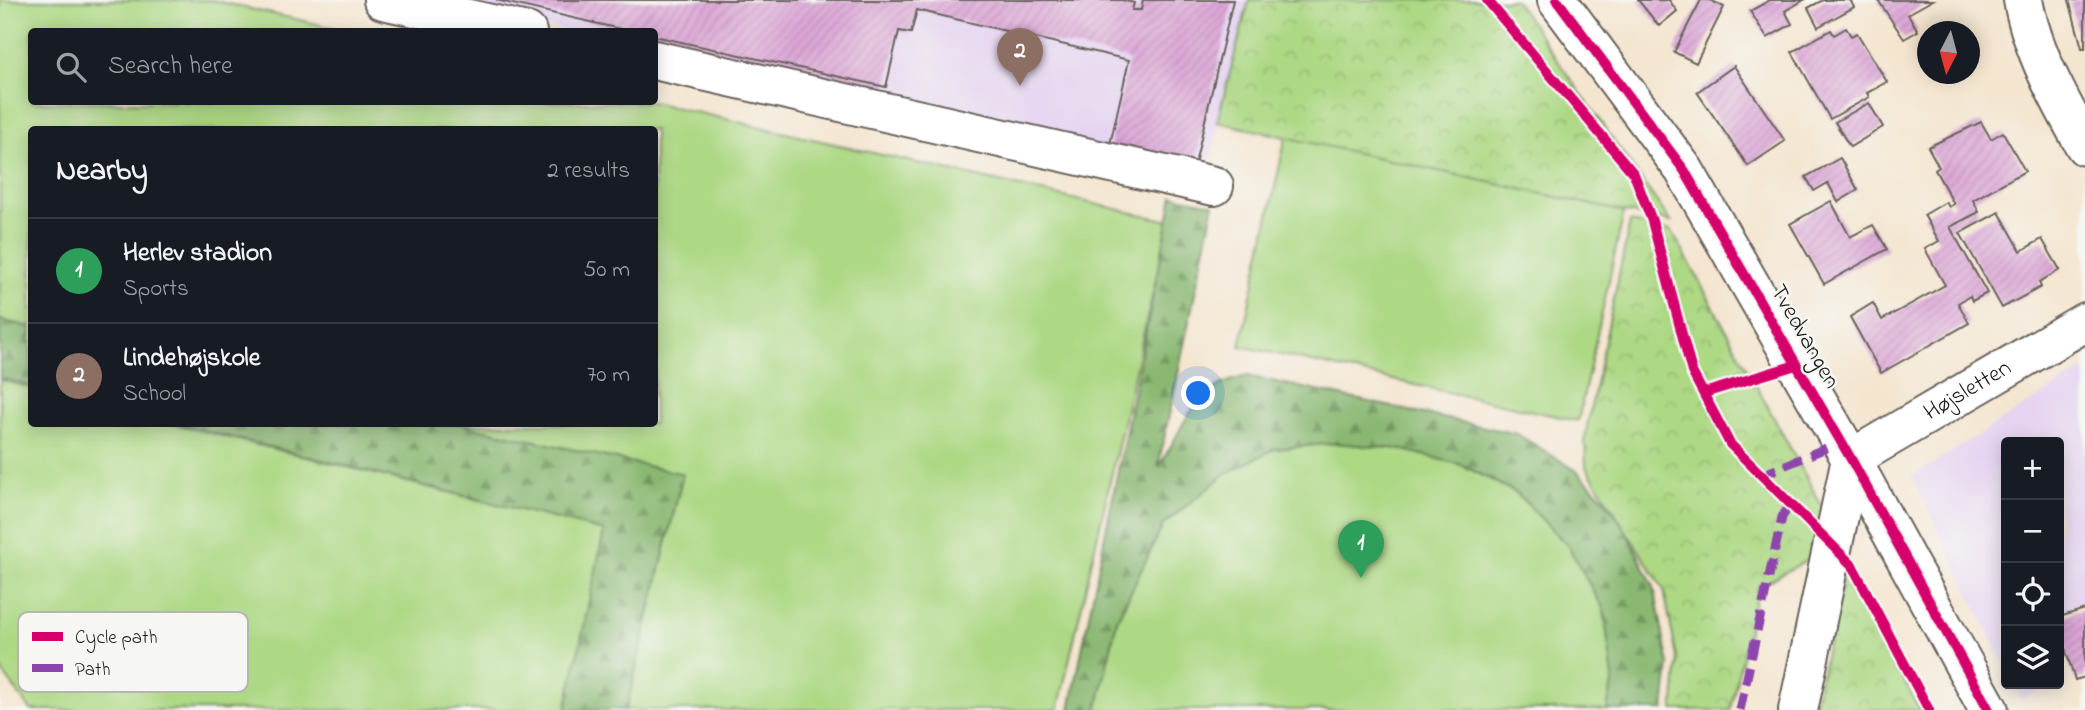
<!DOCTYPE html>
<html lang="en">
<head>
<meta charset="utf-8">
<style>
  body { margin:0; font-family:"Indie Flower",sans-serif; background:#20242c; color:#f1f3f6 }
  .controls { position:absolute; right:21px; bottom:21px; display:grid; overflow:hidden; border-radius:7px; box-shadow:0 4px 18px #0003 }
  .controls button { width:63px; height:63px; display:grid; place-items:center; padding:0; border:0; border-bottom:2px solid #363941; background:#171b24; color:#f1f3f6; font:35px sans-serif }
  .compass { position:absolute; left:1917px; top:21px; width:63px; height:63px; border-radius:50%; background:#171b24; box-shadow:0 4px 18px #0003; rotate:186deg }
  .you { position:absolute; left:1199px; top:394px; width:24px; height:24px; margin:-18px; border:5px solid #fff; border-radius:50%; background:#1a73e8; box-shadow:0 0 0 10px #1a73e833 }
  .badge { display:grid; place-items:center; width:46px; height:46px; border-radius:50%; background:#b45309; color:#fff; font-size:23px; font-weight:700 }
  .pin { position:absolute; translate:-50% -58px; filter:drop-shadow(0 2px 4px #0008) }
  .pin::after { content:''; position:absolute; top:37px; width:24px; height:21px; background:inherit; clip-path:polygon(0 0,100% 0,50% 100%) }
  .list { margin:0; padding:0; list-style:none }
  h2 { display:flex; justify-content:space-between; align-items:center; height:91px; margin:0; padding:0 28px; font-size:30px }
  h2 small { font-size:23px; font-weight:400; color:#9ea1a6 }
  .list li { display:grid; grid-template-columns:46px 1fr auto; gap:21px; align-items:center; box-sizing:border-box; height:105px; padding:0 28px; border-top:2px solid #363941 }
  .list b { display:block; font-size:26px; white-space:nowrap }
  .list p { margin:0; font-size:23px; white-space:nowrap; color:#9ea1a6 }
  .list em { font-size:23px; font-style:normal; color:#9ea1a6 }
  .icon { flex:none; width:38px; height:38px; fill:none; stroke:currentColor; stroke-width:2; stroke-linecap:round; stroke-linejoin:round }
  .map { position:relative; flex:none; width:2085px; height:710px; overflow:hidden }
  .search { position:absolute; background:#171b24; box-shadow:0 4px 18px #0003; left:28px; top:28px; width:630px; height:77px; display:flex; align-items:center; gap:18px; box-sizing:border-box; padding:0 24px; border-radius:7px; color:#9ea1a6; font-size:26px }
  .panel { position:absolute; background:#171b24; box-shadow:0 4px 18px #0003; left:28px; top:126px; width:630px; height:301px; border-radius:7px }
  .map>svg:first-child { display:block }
  .built { fill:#e5d3f1 }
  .grass { fill:#add884; stroke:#647a50; stroke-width:2 }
  .forest { fill:url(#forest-firs); stroke:#536a47; stroke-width:2 }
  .park { fill:url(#park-crowns); stroke:#647a50; stroke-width:2 }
  .building { fill:url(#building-hatch) }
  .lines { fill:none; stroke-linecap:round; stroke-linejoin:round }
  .minor-casing { stroke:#68625b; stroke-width:42 }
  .minor { stroke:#fff; stroke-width:38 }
  .quiet { stroke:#8e44ad; stroke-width:9; stroke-dasharray:18 9; stroke-linecap:butt }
  .cycleway-casing { stroke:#f6f6f2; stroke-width:15 }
  .cycleway { stroke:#d6006c; stroke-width:10 }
  .labels { text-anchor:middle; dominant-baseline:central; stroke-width:5; stroke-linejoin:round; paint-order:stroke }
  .street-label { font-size:24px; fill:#1c1c1c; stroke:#f6f6f2 }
  .key { fill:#f6f6f2; stroke:#b5b5b2; stroke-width:2 }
  .key-label { font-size:19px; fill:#1c1c1c }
</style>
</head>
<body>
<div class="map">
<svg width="2085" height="710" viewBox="0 0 2085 710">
  <defs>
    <pattern id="forest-firs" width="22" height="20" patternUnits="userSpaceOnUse" patternTransform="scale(1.75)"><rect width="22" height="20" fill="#8ab872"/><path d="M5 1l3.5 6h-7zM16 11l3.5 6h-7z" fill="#70955d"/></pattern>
    <pattern id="park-crowns" width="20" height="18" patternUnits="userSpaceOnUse" patternTransform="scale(1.75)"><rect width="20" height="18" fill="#add884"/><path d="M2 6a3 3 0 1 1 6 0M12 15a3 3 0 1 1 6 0" fill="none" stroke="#94b971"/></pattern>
    <pattern id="building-hatch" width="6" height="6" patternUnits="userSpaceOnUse" patternTransform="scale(1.75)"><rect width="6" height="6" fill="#dba4d5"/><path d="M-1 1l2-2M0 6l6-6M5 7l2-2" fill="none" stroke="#bb8db6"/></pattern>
  </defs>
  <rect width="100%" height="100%" fill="#f6f6f2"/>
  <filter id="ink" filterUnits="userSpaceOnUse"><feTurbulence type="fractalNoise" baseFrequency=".0143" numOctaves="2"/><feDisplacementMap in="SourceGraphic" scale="14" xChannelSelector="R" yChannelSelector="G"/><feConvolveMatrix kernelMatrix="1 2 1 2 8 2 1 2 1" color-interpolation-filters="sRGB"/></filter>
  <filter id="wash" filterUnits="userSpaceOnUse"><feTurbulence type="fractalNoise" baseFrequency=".00686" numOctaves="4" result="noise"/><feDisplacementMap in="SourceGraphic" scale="28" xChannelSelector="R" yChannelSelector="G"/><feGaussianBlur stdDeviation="1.57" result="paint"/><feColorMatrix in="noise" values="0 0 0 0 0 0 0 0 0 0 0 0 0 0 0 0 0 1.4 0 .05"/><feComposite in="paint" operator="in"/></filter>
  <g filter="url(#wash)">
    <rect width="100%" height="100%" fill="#f4e5cf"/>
    <path class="built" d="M427 0H1249L1207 175 655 51 654 32 568 31Z
      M2085 369V603L2059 612V442H2006V668L1912 476Z
      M2014 684H2054L2021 699Z"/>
    <path class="grass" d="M0 0H211L348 31 32 32V102H652L1169 221 1058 710H626L683 474 459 424H654V130H32L31 327 0 320Z
      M1286 137 1624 212 1578 421 1240 346Z
      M0 380 31 388 32 424H173L605 531 566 710H31L0 669Z
      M1336 443 1400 449 1462 465 1516 493 1568 546 1604 610 1613 678 1607 710H1097L1117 620 1163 525 1225 474 1274 449Z"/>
    <path class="forest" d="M1173 196 1214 204 1158 467C1187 426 1188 388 1248 376L1517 434 1577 471 1604 499 1624 527 1654 587 1669 665 1664 710H1607L1613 678 1604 610 1568 546 1517 493 1462 465 1400 449 1336 443 1274 449 1225 474 1163 525 1117 620 1097 710H1070Z
      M0 320 31 327V386L0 378Z
      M179 424H459L683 474 626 710H566L604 531Z"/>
    <path class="park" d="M1249 0H1515L1671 222 1217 122Z
      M1630 222 1672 231 1824 510 1813 557 1758 587 1730 710H1673L1678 663 1664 590 1586 467 1585 436Z
      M1844 572 1920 710H1813Z"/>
    <g id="blocks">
      <path class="building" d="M496 0H1122L1134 3 1132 10H1141L1143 0H1233L1194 168 1109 149 1129 60 917 10 911 33 899 31 886 87 654 36V32H633Z
        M1638 0H1669L1677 11 1659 26Z
        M1701 0H1710L1724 7 1696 63 1674 52Z
        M1770 0H1804L1785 11 1792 24 1767 38 1750 11Z
        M1823 0H1850L1854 7 1818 27 1808 8Z
        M1878 0H1933L1908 14 1918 31 1904 39Z
        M2069 0H2085V48H2082Z
        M1846 28 1851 36 1857 33 1887 82 1867 93 1869 97 1830 119 1792 52 1831 30 1834 35Z
        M1734 66 1785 141 1748 166 1697 92Z
        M1869 103 1883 127 1850 147 1835 122Z
        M1981 122 1991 139 2003 132 2025 171 1973 200 1979 212 1950 227 1987 293 1972 301 1970 296 1958 303 1969 323 1881 373 1850 317 1873 303 1882 320 1945 285 1925 249 1939 241 1924 215 1946 202 1949 207 1954 204 1935 170 1939 167 1928 147Z
        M1840 158 1858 190 1838 202 1828 183 1814 191 1806 177Z
        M1831 201 1850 237 1873 225 1887 249 1824 284 1790 224Z
        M1999 212 2021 251 2042 239 2060 270 2039 282 2041 287 2002 308 1960 233Z
        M2085 609V677L2075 680 2059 629V617Z"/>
    </g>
  </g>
  <g filter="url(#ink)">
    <use href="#blocks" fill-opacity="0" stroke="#68625b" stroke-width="2"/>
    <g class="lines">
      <defs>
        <g id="minor">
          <path d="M383 0 527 32"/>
          <path d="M1557 0 1684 170 1851 459 1989 710"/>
          <path d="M2023 0C2032 51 2060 101 2085 146"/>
          <path d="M654 60 1214 186"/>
          <path id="s1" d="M1798 710 1851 459 2085 322"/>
        </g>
      </defs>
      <use href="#minor" class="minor-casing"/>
      <use href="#minor" class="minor"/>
      <path class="quiet" d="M1760 476 1840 442
        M1740 710 1782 517 1791 503"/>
      <defs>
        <path id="cycleway" d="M1487 0 1634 174 1652 221 1692 372 1730 444 1852 565 1929 710
          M1557 0 1684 170 1851 459 1989 710
          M1704 393 1796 365"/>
      </defs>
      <use href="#cycleway" class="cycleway-casing"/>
      <use href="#cycleway" class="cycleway"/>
    </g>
  </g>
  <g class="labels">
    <g class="street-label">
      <text transform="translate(1804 337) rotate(60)">Tvedvangen</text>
      <text stroke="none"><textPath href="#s1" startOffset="392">Højsletten</textPath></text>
    </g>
  </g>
  <rect x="18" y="612" width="230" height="80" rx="10" class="key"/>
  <rect x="32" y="632" width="31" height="9" fill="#d6006c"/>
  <rect x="32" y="664" width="31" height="8" fill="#8e44ad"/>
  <g class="key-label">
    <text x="75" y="643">Cycle path</text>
    <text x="75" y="675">Path</text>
  </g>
</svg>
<div class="controls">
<button>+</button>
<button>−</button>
<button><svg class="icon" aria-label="locate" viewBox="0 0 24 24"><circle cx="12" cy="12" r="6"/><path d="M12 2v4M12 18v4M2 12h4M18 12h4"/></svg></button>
<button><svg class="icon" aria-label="layers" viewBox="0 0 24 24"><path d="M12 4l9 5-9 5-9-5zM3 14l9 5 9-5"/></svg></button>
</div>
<svg class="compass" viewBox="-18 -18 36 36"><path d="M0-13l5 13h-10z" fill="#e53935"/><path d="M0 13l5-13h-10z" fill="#9ea1a6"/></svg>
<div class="you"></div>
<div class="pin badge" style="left:1361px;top:578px;background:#2e9e5b">1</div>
<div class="pin badge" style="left:1020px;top:86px;background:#8d6e63">2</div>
<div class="search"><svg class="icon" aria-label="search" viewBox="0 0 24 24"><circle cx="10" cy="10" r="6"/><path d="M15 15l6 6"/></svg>Search here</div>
<section class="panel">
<h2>Nearby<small>2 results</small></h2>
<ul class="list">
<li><span class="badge" style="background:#2e9e5b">1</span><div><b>Herlev stadion</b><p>Sports</p></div><em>50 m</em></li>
<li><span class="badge" style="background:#8d6e63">2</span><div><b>Lindehøjskole</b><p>School</p></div><em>70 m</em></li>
</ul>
</section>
</div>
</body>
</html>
